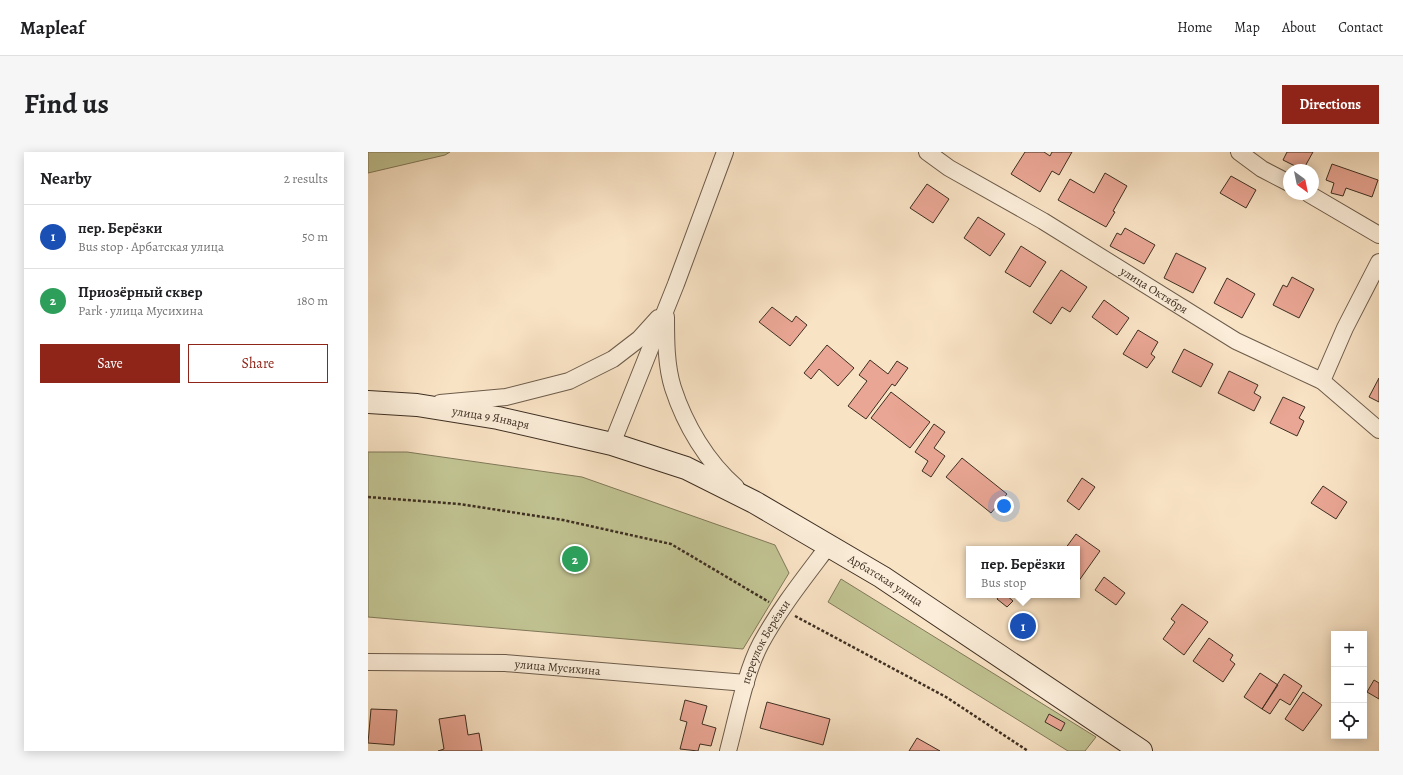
<!DOCTYPE html>
<html lang="en">
<head>
<meta charset="utf-8">
<style>
  body { margin:0; font-family:Alegreya,serif; background:#f6f6f6; color:#202124 }
  .controls { position:absolute; right:12px; bottom:12px; display:grid; overflow:hidden; border-radius:0px; box-shadow:0 2px 10px #0003 }
  .controls button { width:36px; height:36px; display:grid; place-items:center; padding:0; border:0; border-bottom:1px solid #e0e0e0; background:#fff; color:#202124; font:20px sans-serif }
  .compass { position:absolute; left:915px; top:12px; width:36px; height:36px; border-radius:50%; background:#fff; box-shadow:0 2px 10px #0003; rotate:147deg }
  .you { position:absolute; left:636px; top:354px; width:14px; height:14px; margin:-10px; border:3px solid #fff; border-radius:50%; background:#1a73e8; box-shadow:0 0 0 6px #1a73e833 }
  .badge { display:grid; place-items:center; width:26px; height:26px; border-radius:50%; background:#8f2418; color:#fff; font-size:13px; font-weight:700 }
  .pin { position:absolute; translate:-50% -50%; border:2px solid #fff; box-shadow:0 1px 4px #0006 }
  .popup { position:absolute; left:598px; top:394px; width:114px; height:52px; box-sizing:border-box; display:grid; place-content:center; border-radius:0px; background:#fff; filter:drop-shadow(0 1px 3px #0005); font-size:13px; white-space:nowrap; color:#757577 }
  .popup b { font-size:15px; color:#202124 }
  .popup::after { content:''; position:absolute; left:50%; top:100%; margin-left:-8px; border:8px solid transparent; border-top-color:#fff }
  .list { margin:0; padding:0; list-style:none }
  h2 { display:flex; justify-content:space-between; align-items:center; height:52px; margin:0; padding:0 16px; font-size:17px }
  h2 small { font-size:13px; font-weight:400; color:#757577 }
  .list li { display:grid; grid-template-columns:26px 1fr auto; gap:12px; align-items:center; box-sizing:border-box; height:64px; padding:0 16px; border-top:1px solid #e0e0e0 }
  .list b { display:block; font-size:15px; white-space:nowrap }
  .list p { margin:0; font-size:13px; white-space:nowrap; color:#757577 }
  .list em { font-size:13px; font-style:normal; color:#757577 }
  .actions { display:flex; gap:8px; padding:12px 16px }
  .actions a { flex:1; padding:9px 0; border:1px solid #8f2418; border-radius:0px; text-align:center; font-size:14px; color:#8f2418 }
  .actions .main { background:#8f2418; color:#fff }
  .icon { flex:none; width:22px; height:22px; fill:none; stroke:currentColor; stroke-width:2; stroke-linecap:round; stroke-linejoin:round }
  .map { position:relative; flex:none; width:1011px; height:599px; overflow:hidden; border-radius:0px }
  header { display:flex; align-items:center; gap:24px; box-sizing:border-box; height:56px; padding:0 20px; background:#fff; border-bottom:1px solid #e0e0e0 }
  header strong { font-size:19px }
  nav { display:flex; gap:22px; margin-inline-start:auto; font-size:14px }
  .intro { display:flex; align-items:center; justify-content:space-between; box-sizing:border-box; height:96px; padding:0 24px }
  h1 { margin:0; font-size:28px }
  .button { padding:10px 18px; border-radius:0px; background:#8f2418; color:#fff; font-size:14px; font-weight:700 }
  main { display:flex; gap:24px; padding:0 24px }
  aside { flex:1; background:#fff; border-radius:0px; box-shadow:0 2px 10px #0003 }
  .map>svg:first-child { display:block }
  .green { fill:#c1c392; stroke:#80795a }
  .building { fill:#e9a694; stroke:#3e2f22 }
  .lines { fill:none; stroke-linecap:round; stroke-linejoin:round }
  .minor-casing { stroke:#6d5c4b; stroke-width:18 }
  .secondary-casing { stroke:#3e2f22; stroke-width:24 }
  .path { stroke:#3e2f22; stroke-width:2.5; stroke-dasharray:3 2; stroke-linecap:butt }
  .minor { stroke:#fbedd9; stroke-width:16 }
  .secondary { stroke:#fbedd9; stroke-width:22 }
  .labels { text-anchor:middle; dominant-baseline:central; stroke-width:4; stroke-linejoin:round; paint-order:stroke }
  .street-label { font-size:12px; fill:#3e2f22; stroke:#fbedd9 }
</style>
</head>
<body>
<header>
<strong>Mapleaf</strong>
<nav><a>Home</a><a>Map</a><a>About</a><a>Contact</a></nav>
</header>
<div class="intro"><h1>Find us</h1><a class="button">Directions</a></div>
<main>
<aside>
<h2>Nearby<small>2 results</small></h2>
<ul class="list">
<li><span class="badge" style="background:#1a4fb4">1</span><div><b>пер. Берёзки</b><p>Bus stop · Арбатская улица</p></div><em>50 m</em></li>
<li><span class="badge" style="background:#2e9e5b">2</span><div><b>Приозёрный сквер</b><p>Park · улица Мусихина</p></div><em>180 m</em></li>
</ul>
<div class="actions"><a class="main">Save</a><a>Share</a></div>
</aside>
<div class="map">
<svg width="1011" height="599" viewBox="0 0 1011 599">
  <rect width="100%" height="100%" fill="#f9e3c5"/>
  <filter id="stains"><feTurbulence type="fractalNoise" baseFrequency=".005" numOctaves="4"/><feColorMatrix values="0 0 0 0 .2 0 0 0 0 .09 0 0 0 0 .02 0 0 0 .5 -.17"/></filter>
  <radialGradient id="worn" r=".72"><stop offset=".6" stop-color="#630" stop-opacity="0"/><stop offset="1" stop-color="#630" stop-opacity=".3"/></radialGradient>
  <path class="green" d="M0 0H82L77 3 0 21Z
    M0 300H39L214 325 407 393 421 421 375 497 0 465Z
    M473 427 728 585 717 599H700L460 450Z"/>
  <path class="building" d="M657 0H676L682 4 684 0H704L691 23 684 19 672 40 643 22Z
    M919 0H945L935 18 915 8Z
    M964 12 1010 28 1004 45 978 36 975 44 963 41 966 31 958 28Z
    M737 21 759 34 745 59 747 60 738 75 690 48 702 27 726 41Z
    M863 24 888 38 878 56 852 41Z
    M559 32 581 47 565 71 542 56Z
    M610 65 637 82 622 104 596 86Z
    M757 76 787 93 776 112 742 94 749 81 753 83Z
    M653 94 678 110 662 135 637 120Z
    M808 101 838 116 825 141 796 126Z
    M693 118 719 135 702 160 694 155 683 172 665 160Z
    M924 125 946 137 931 166 905 153 915 133 919 135Z
    M859 126 887 142 874 166 846 151Z
    M736 148 761 166 749 183 724 165Z
    M404 155 424 170 428 164 439 173 422 194 391 170Z
    M770 178 790 190 783 202 787 205 779 216 755 202Z
    M459 193 486 216 470 234 451 217 443 227 436 221Z
    M816 197 845 212 833 235 804 220Z
    M502 208 520 222 529 209 540 216 527 234 524 232 498 267 480 254 499 229 491 223Z
    M861 219 890 233 886 241 893 245 886 259 850 241Z
    M1011 226V250L1001 245Z
    M523 240 562 270 542 296 503 266Z
    M915 245 937 255 931 266 936 269 929 284 902 271Z
    M566 272 577 280 566 296 577 304 563 325 554 319 560 309 547 300Z
    M594 306 639 342 623 361 578 325Z
    M714 326 727 335 711 358 699 349Z
    M955 334 979 350 968 367 943 351Z
    M708 382 732 399 710 430 709 397H697Z
    M736 425 757 441 748 453 727 438Z
    M632 443H638L645 449 639 455 629 447Z
    M814 452 840 470 816 503 795 487 807 470 803 467Z
    M841 486 865 503 862 508 867 512 855 530 825 509Z
    M892 521 910 533 894 557 876 545Z
    M916 522 934 534 922 553 912 547 902 562 894 557Z
    M1006 528 1011 531V547L999 540Z
    M935 540 954 553 935 579 917 567Z
    M317 548 339 554 334 572 348 576 343 594 332 592 330 599 312 597 319 570 312 568Z
    M399 550 462 567 455 593 392 576Z
    M3 557 29 558 26 593 0 591Z
    M681 562 697 571 693 579 677 570Z
    M97 563 100 583 111 581 114 599H70L76 597 71 567Z
    M549 586 572 599H541Z"/>
  <g class="lines">
    <defs>
      <g id="minor">
        <path id="s1" d="M559 0 581 16 675 69 868 189 954 229 1011 278"/>
        <path d="M871 0 894 17 921 31"/>
        <path d="M941 42 1011 83"/>
        <path d="M298 165C298 188 298 214 305 236 317 273 339 310 368 335"/>
        <path d="M954 229 977 176 1011 110"/>
        <path d="M72 251 138 245 201 229 245 207 271 187 290 166"/>
        <path d="M244 292 308 132 357 0"/>
        <path id="s2" d="M0 510 137 511 378 531"/>
        <path id="s3" d="M360 599C369 566 377 521 393 491 412 456 437 425 461 393"/>
      </g>
      <g id="secondary">
        <path id="s4" d="M0 250 49 253 130 266 244 292 318 316 386 350 514 425 773 599"/>
      </g>
    </defs>
    <use href="#minor" class="minor-casing"/>
    <use href="#secondary" class="secondary-casing"/>
    <path class="path" d="M0 345 91 352 195 368 303 392 401 450
      M427 464 578 545 660 599"/>
    <use href="#minor" class="minor"/>
    <use href="#secondary" class="secondary"/>
  </g>
  <g class="labels">
    <g class="street-label">
      <text stroke="none"><textPath href="#s1" startOffset="266">улица Октября</textPath></text>
      <text stroke="none"><textPath href="#s4" startOffset="124">улица 9 Января</textPath></text>
      <text stroke="none"><textPath href="#s4" startOffset="555">Арбатская улица</textPath></text>
      <text stroke="none"><textPath href="#s3" startOffset="116">переулок Берёзки</textPath></text>
      <text stroke="none"><textPath href="#s2" startOffset="190">улица Мусихина</textPath></text>
    </g>
  </g>
  <rect width="100%" height="100%" filter="url(#stains)"/>
  <rect width="100%" height="100%" fill="url(#worn)"/>
</svg>
<div class="controls">
<button>+</button>
<button>−</button>
<button><svg class="icon" aria-label="locate" viewBox="0 0 24 24"><circle cx="12" cy="12" r="6"/><path d="M12 2v4M12 18v4M2 12h4M18 12h4"/></svg></button>
</div>
<svg class="compass" viewBox="-18 -18 36 36"><path d="M0-13l5 13h-10z" fill="#e53935"/><path d="M0 13l5-13h-10z" fill="#757577"/></svg>
<div class="you"></div>
<div class="pin badge" style="left:655px;top:474px;background:#1a4fb4">1</div>
<div class="popup"><b>пер. Берёзки</b>Bus stop</div>
<div class="pin badge" style="left:207px;top:407px;background:#2e9e5b">2</div>
</div>
</main>
</body>
</html>
